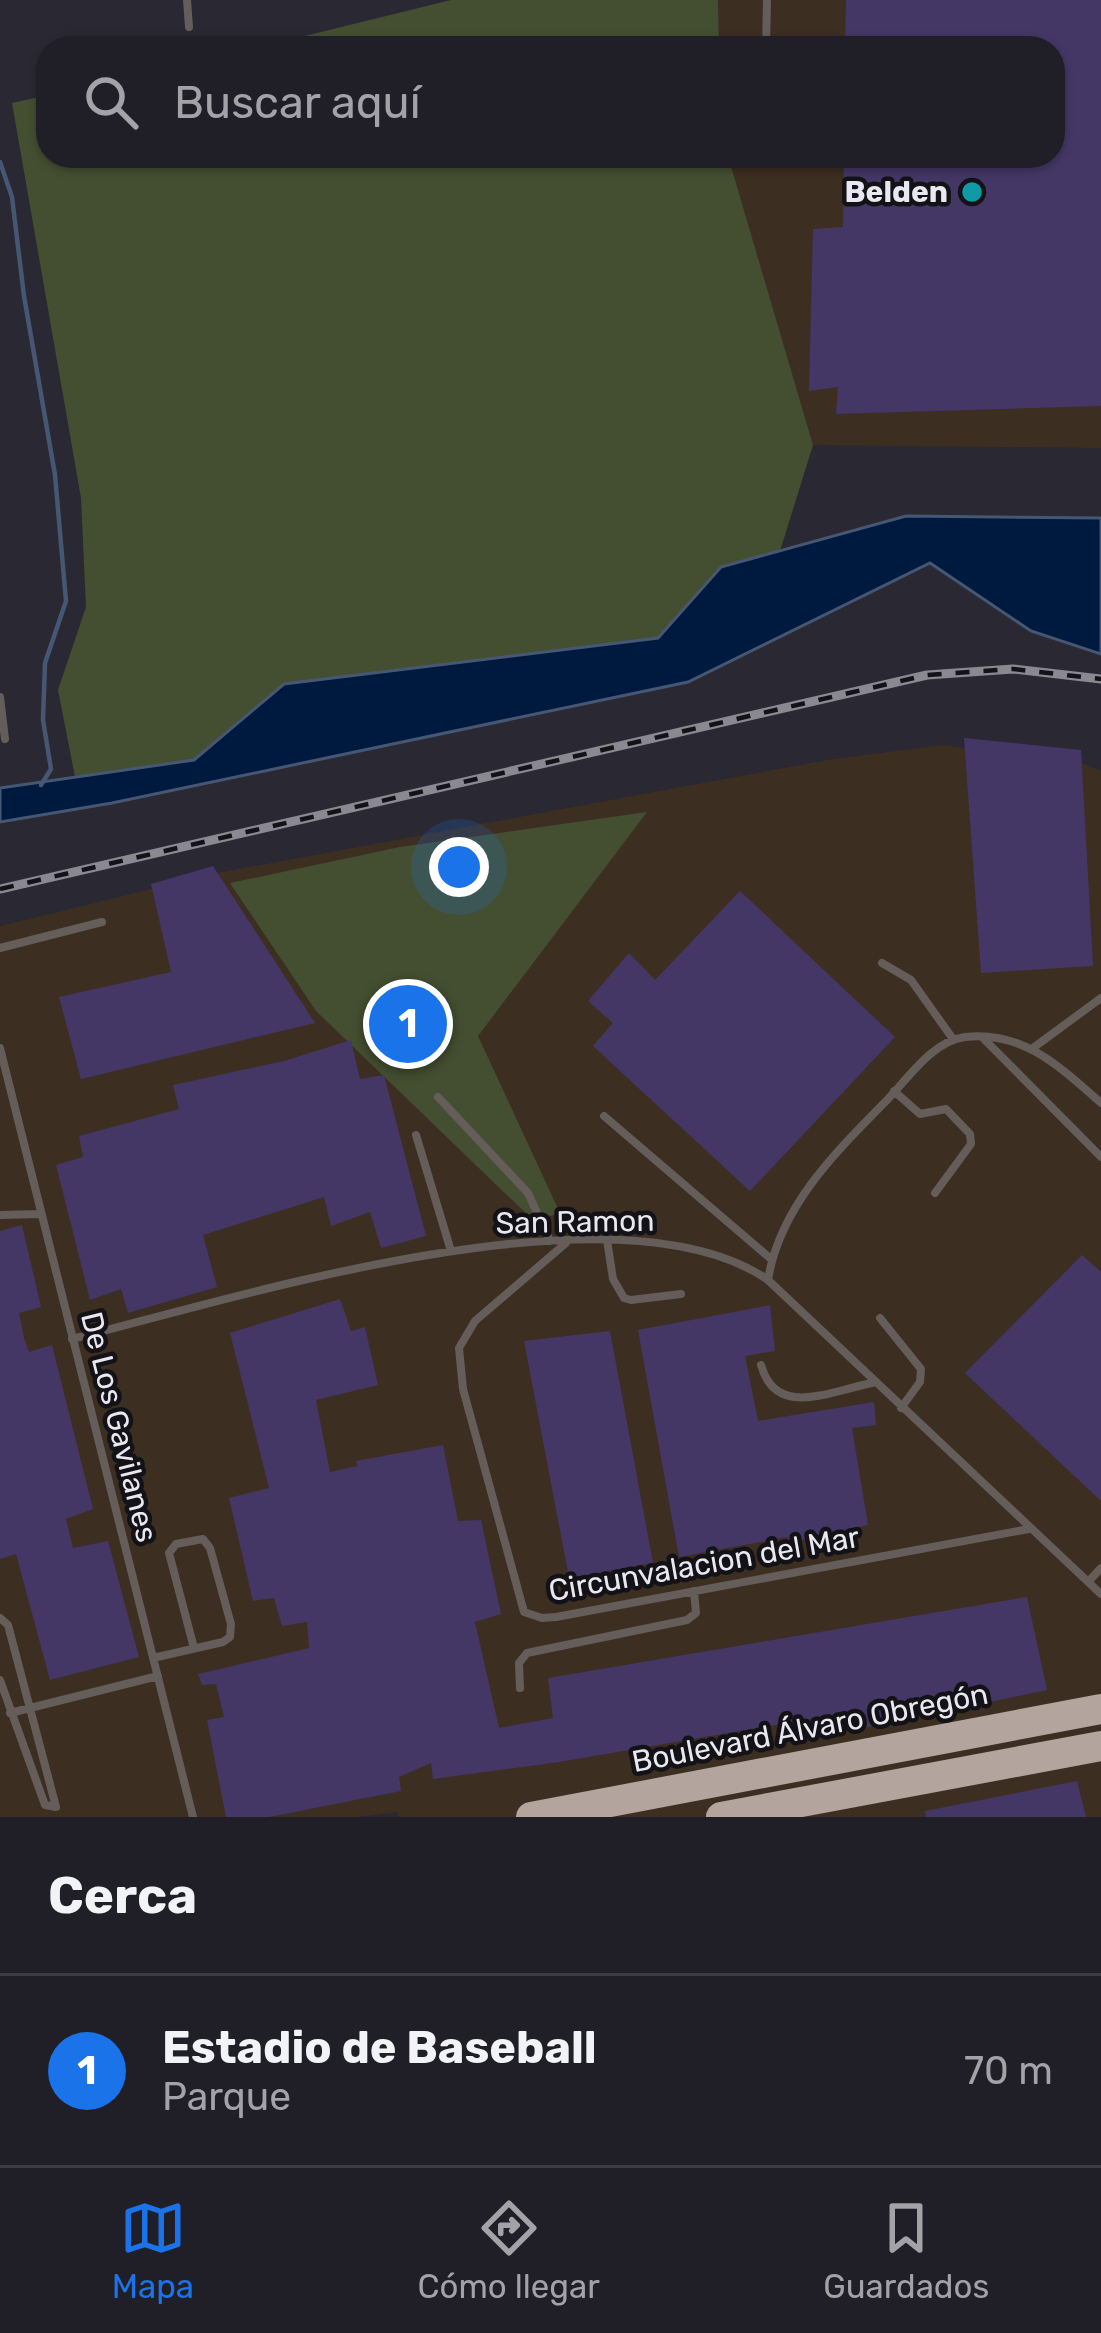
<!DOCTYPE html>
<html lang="es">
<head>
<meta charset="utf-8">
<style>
  body { margin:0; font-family:Rubik,sans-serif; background:#28272e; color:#f1f3f6 }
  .you { position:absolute; left:459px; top:867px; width:42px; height:42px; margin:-30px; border:9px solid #fff; border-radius:50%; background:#1a73e8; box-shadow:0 0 0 18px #1a73e833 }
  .badge { display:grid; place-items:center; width:78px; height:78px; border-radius:50%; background:#1a73e8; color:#fff; font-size:39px; font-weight:700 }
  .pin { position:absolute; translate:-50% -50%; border:6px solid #fff; box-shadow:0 3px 12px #0006 }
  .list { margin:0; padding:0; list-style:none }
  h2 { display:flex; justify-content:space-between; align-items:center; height:156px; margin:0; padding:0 48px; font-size:51px }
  h2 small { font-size:39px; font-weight:400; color:#a2a2a7 }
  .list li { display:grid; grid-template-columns:78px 1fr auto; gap:36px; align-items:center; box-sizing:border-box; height:192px; padding:0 48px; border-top:3px solid #3d3c43 }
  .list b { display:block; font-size:45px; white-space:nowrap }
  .list p { margin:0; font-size:39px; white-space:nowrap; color:#a2a2a7 }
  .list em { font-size:39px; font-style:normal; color:#a2a2a7 }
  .icon { flex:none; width:66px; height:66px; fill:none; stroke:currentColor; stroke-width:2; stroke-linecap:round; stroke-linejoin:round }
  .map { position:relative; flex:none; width:1101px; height:1817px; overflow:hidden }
  .search { position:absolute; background:#201e26; box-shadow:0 3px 9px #0004; left:36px; right:36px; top:36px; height:132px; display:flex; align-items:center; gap:30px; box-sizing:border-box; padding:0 42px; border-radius:36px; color:#a2a2a7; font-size:45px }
  .sheet { height:348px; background:#201e26 }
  nav { display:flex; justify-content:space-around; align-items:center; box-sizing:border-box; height:168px; border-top:3px solid #3d3c43; background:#201e26; font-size:33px; color:#a2a2a7 }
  nav a { display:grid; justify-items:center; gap:6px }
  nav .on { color:#1a73e8 }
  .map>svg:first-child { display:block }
  .industrial { fill:#3d2e22 }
  .green { fill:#444f31 }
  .water { fill:#00193f; stroke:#465774; stroke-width:3 }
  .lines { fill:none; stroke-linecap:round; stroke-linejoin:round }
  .stream { stroke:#465774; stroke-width:4.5 }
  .building { fill:#443766 }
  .lane { stroke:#645d5a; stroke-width:8 }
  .highway { stroke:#b3a49d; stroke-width:30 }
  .rail-casing { stroke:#8a8992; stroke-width:9 }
  .rail { stroke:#131217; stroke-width:4.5; stroke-dasharray:14; stroke-linecap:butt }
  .culture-dot { fill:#0f9aa8; stroke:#131217; stroke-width:4.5 }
  .labels { text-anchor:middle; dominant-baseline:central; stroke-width:9; stroke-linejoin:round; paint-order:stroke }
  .poi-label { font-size:30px; font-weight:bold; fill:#e9e8f0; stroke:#131217; text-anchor:end }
  .street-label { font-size:30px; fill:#e9e8f0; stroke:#131217 }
</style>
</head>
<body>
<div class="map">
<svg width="1101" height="1817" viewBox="0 0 1101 1817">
  <rect width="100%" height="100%" fill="#2a2833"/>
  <path class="industrial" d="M718 0H1101V448L813 445 728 156H1053V48H719Z
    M942 745 1084 764 1101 771V1817H399L397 1812 358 1817H0V926L217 873 827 760Z"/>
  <path class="green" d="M451 0H718L719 48H256Z
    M48 95V156H728L813 445 780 551 721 567 658 638 284 683 194 760 75 777 58 690 86 607 81 498 12 103Z
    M647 812 478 1036 560 1213 534 1221 316 1011 230 883 400 847Z"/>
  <path class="water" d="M906 516 1101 518V654L1031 631 930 563 688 682 112 803 0 822V788L194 760 284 684 658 638 721 567Z"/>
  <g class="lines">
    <path class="stream" d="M0 162 12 197 24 296 55 475 66 601 45 663 43 720 51 769 41 785"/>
  </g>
  <path class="building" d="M846 0H1101V406L836 414 838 387 809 391 813 229 843 227 844 156H1053V48H845Z
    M964 738 1081 750 1093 966 981 973Z
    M213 866 315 1023 81 1079 59 997 171 972 151 884Z
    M740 891 895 1037 750 1191 593 1046 613 1023 588 1001 629 953 655 980Z
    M351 1040 360 1079 384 1075 426 1236 381 1248 370 1212 331 1226 324 1197 203 1235 217 1287 128 1313 121 1289 90 1300 56 1165 83 1157 79 1136 179 1109 173 1085 284 1061Z
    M22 1225 41 1307 19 1313 24 1338 29 1352 52 1345 93 1509 66 1519 73 1548 108 1541 139 1657 50 1680 16 1554 0 1559V1231Z
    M1082 1255 1101 1272V1501L965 1373Z
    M340 1299 351 1331 365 1327 378 1385 316 1400 330 1472 357 1466 356 1461 443 1445 458 1521 481 1520 501 1614 475 1622 499 1728 553 1718 548 1678 1027 1597 1047 1690 874 1726 843 1730 839 1714 559 1762 433 1779 431 1763 399 1777 401 1791 269 1817H226L207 1720 224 1717 216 1684 202 1685 198 1674 309 1648 307 1622 282 1626 274 1598 253 1601 229 1498 269 1488 230 1333Z
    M770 1305 775 1351 745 1356 758 1421 874 1402 876 1425 852 1428 868 1525 788 1543 787 1537 679 1557 638 1330Z
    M610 1331 653 1563 569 1578 524 1341Z
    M1077 1781 1086 1817H926L925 1811Z"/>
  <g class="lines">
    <path class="lane" d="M187 0 189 27
      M766 48 767 0
      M0 697 5 739
      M0 948 102 922
      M882 963 911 980 953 1039
      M983 1038 1101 1157
      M0 1048 193 1817
      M1033 1048 1101 998
      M894 1091 920 1114 946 1109 970 1134 971 1144 935 1193
      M438 1097 528 1193 550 1241
      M604 1116 771 1259
      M416 1135 451 1251
      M0 1215 41 1214
      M607 1240 613 1279 624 1298 631 1300 681 1294
      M566 1243 475 1321 459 1348 463 1389 524 1612 542 1618 556 1617 1029 1529
      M768 1280C780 1205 838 1150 888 1099 909 1077 933 1041 965 1037 1023 1030 1061 1068 1101 1103
      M880 1318 921 1369 920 1382 901 1408
      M72 1339C240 1297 619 1177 768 1280L1101 1594
      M761 1365C776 1419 830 1391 872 1383
      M1088 1582 1101 1568
      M0 1618 8 1625 56 1807 45 1805 0 1680
      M153 1658 223 1642 230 1637 231 1624 210 1548 203 1539 176 1544 169 1553 194 1648
      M520 1688 519 1663 527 1653 687 1620 696 1613 694 1591
      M10 1713 158 1676"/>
    <path class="highway" d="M531 1817 1101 1709
      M721 1817 1101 1746"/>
    <defs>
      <path id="rail" d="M0 889 927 675 1013 669 1101 679"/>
    </defs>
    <use href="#rail" class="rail-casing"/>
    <use href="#rail" class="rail"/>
  </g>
  <circle class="culture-dot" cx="972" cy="192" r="12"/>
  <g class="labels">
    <g class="poi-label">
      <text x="948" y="192">Belden</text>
    </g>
    <g class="street-label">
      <text transform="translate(575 1222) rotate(-1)">San Ramon</text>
      <text transform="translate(119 1427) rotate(76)">De Los Gavilanes</text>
      <text transform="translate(704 1564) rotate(-10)">Circunvalacion del Mar</text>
      <text transform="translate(810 1728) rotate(-11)">Boulevard Álvaro Obregón</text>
    </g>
  </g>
</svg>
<div class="you"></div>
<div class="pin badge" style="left:408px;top:1024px">1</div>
<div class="search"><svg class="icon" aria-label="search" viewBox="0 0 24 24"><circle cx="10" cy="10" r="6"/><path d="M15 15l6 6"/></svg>Buscar aquí</div>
</div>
<section class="sheet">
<h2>Cerca<small></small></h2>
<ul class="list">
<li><span class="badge">1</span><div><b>Estadio de Baseball</b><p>Parque</p></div><em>70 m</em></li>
</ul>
</section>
<nav>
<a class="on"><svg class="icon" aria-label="map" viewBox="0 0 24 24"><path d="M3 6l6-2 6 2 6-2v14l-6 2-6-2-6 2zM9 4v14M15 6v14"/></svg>Mapa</a>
<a><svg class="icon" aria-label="directions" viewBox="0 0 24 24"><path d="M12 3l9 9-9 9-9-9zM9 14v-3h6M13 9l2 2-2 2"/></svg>Cómo llegar</a>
<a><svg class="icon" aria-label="saved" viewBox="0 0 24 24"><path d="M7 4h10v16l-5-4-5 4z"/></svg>Guardados</a>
</nav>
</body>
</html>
